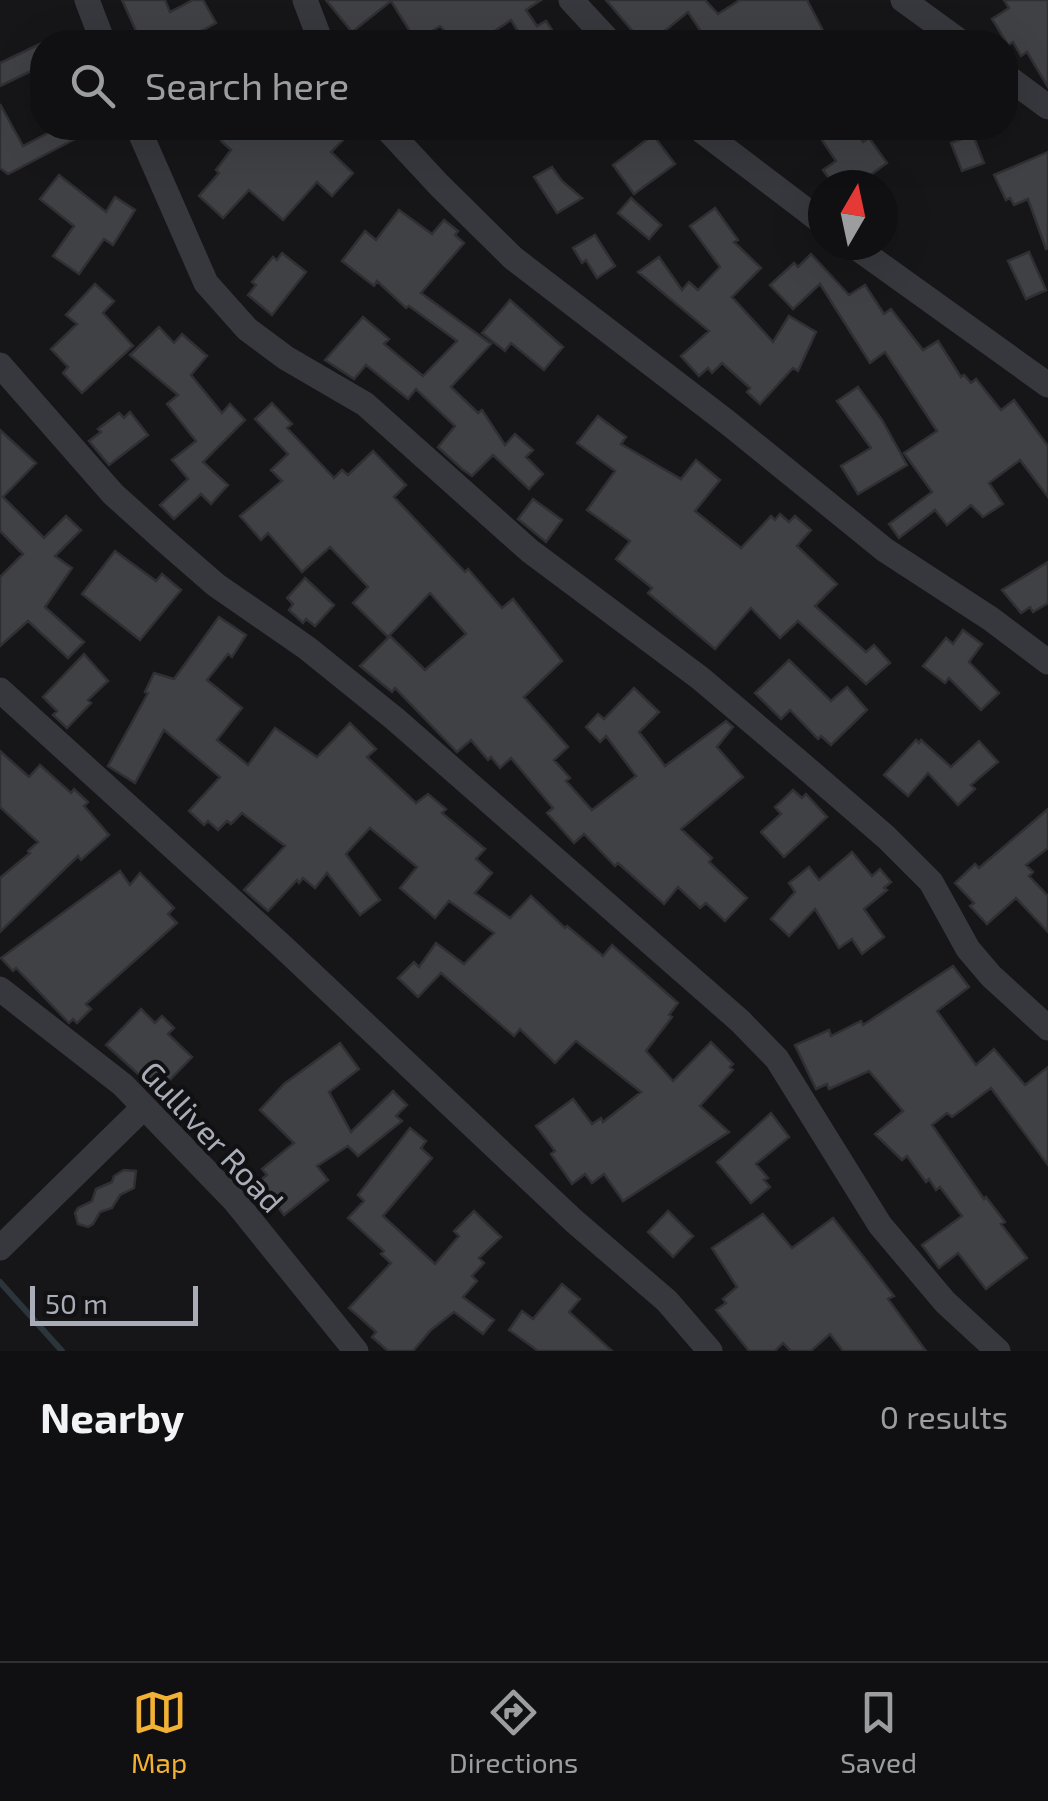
<!DOCTYPE html>
<html lang="en">
<head>
<meta charset="utf-8">
<style>
  body { margin:0; font-family:"Exo 2",sans-serif; background:#19191b; color:#f1f3f6 }
  .compass { position:absolute; left:808px; top:170px; width:90px; height:90px; border-radius:50%; background:#101012; box-shadow:0 10px 40px #0002; rotate:9deg }
  .scale { position:absolute; left:30px; bottom:25px; width:168px; box-sizing:border-box; padding-left:10px; border:5px solid #a8adb8; border-top:0; font-size:28px; line-height:35px; white-space:nowrap; color:#a8adb8; -webkit-text-stroke:8px #111113; paint-order:stroke }
  .list { margin:0; padding:0; list-style:none }
  h2 { display:flex; justify-content:space-between; align-items:center; height:130px; margin:0; padding:0 40px; font-size:42px }
  h2 small { font-size:32px; font-weight:400; color:#9c9d9f }
  .icon { flex:none; width:55px; height:55px; fill:none; stroke:currentColor; stroke-width:2; stroke-linecap:round; stroke-linejoin:round }
  .map { position:relative; flex:none; width:1048px; height:1351px; overflow:hidden }
  .search { position:absolute; background:#101012; box-shadow:0 10px 40px #0002; left:30px; right:30px; top:30px; height:110px; display:flex; align-items:center; gap:25px; box-sizing:border-box; padding:0 35px; border-radius:40px; color:#9c9d9f; font-size:38px }
  .sheet { height:310px; background:#101012 }
  nav { display:flex; justify-content:space-around; align-items:center; box-sizing:border-box; height:140px; border-top:2px solid #303032; background:#101012; font-size:28px; color:#9c9d9f }
  nav a { display:grid; justify-items:center; gap:5px }
  nav .on { color:#f2b134 }
  .map>svg:first-child { display:block }
  .lines { fill:none; stroke-linecap:round; stroke-linejoin:round }
  .stream { stroke:#2c353c; stroke-width:6 }
  .building { fill:#404145; stroke:#303034; stroke-width:2.5 }
  .street { stroke:#37383d; stroke-width:25 }
  .labels { text-anchor:middle; dominant-baseline:central; stroke-width:8; stroke-linejoin:round; paint-order:stroke }
  .street-label { font-size:32px; fill:#a8adb8; stroke:#111113 }
</style>
</head>
<body>
<div class="map">
<svg width="1048" height="1351" viewBox="0 0 1048 1351">
  <rect width="100%" height="100%" fill="#161618"/>
  <g class="lines">
    <path class="stream" d="M0 1282 62 1351"/>
  </g>
  <path class="building" d="M122 0H165L170 12 193 0H203L216 23 181 42H141Z
    M326 0H541L526 10 537 26 546 21 560 42H511L521 36 511 20 478 42H455L440 26 416 41 391 1 352 32Z
    M606 0H705L718 14 740 0H807L829 42H708L688 12 651 42H642Z
    M1004 0H1048V87L1027 52 1021 56 1013 42 1008 45 992 19 1009 8Z
    M42 43V66L0 86V63Z
    M0 104 23 146 58 128H96L8 174 0 168Z
    M232 128H330L343 140 331 152 353 173 332 196 317 182 283 220 249 190 223 218 199 196 219 173 216 170 231 150 221 141Z
    M814 128H853L863 142 869 138 887 163 856 185H834L823 170 836 161Z
    M653 135 675 164 634 194 613 165Z
    M973 135 984 163 962 171 951 143Z
    M1048 152V248L1046 249 1028 199 1014 205 1010 198 1006 200 994 175Z
    M552 167 562 181 582 198 557 213 534 177Z
    M59 175 106 212 115 197 135 210 113 245 104 239 79 274 53 256 74 226 40 199Z
    M631 198 661 225 649 239 618 213Z
    M715 208 738 240 734 242 761 268 732 297 773 342 789 316 816 332 798 371 793 368 760 404 747 392 750 388 722 363 712 373 708 368 699 376 681 356 709 331 638 272 659 257 682 290 689 282 698 290 720 267 690 226Z
    M399 210 432 234 444 220 458 231 455 235 464 243 421 293 491 344 451 387 478 413 482 410 505 445 515 434 533 450 526 457 543 474 529 489 493 455 472 476 462 469 438 447 455 426 416 389 408 399 366 365 354 379 325 360 363 317 389 339 384 344 423 376 457 341 409 306 406 308 377 281 374 286 342 261 365 231 376 240Z
    M595 235 615 266 597 278 586 260 582 263 573 248Z
    M1029 252 1046 290 1026 299 1008 261Z
    M282 253 306 272 272 315 248 295 256 285 252 282 273 257 277 260Z
    M811 254 849 295 865 285 884 314 891 309 923 350 938 341 961 377 964 375 971 383 976 379 1001 410 1014 400 1048 446V497L1020 460 989 483 1003 504 983 517 971 505 947 525 935 510 899 538 889 524 932 492 904 453 937 431 885 352 870 363 820 284 793 309 770 285 794 263 798 267Z
    M95 284 114 301 103 313 133 346 82 393 63 373 68 367 51 349 77 324 66 315Z
    M510 300 563 347 544 370 511 343 505 351 482 333Z
    M159 327 174 343 182 334 207 356 191 375 222 413 230 404 245 420 203 462 228 485 211 504 201 494 174 519 160 505 188 479 172 460 196 441 167 404 178 395 130 355Z
    M858 387 882 420 907 465 858 494 841 466 871 448 837 401Z
    M272 403 292 424 287 428 334 478 342 470 348 475 373 451 406 485 394 497 465 572 468 569 502 608 513 599 562 661 524 697 568 747 554 760 570 778 566 781 592 810 636 776 606 736 600 742 586 727 598 714 604 719 634 688 659 712 639 732 665 766 726 721 733 727 717 747 743 777 681 829 712 858 709 862 747 898 725 921 706 903 700 908 678 887 664 904 618 863 615 866 584 834 574 843 547 813 553 808 511 758 500 768 491 757 488 760 471 740 457 752 395 688 392 692 360 666 390 636 425 670 466 634 430 593 388 637 353 603 368 587 330 547 302 572 268 533 261 540 240 516 282 481 271 470 288 454 255 419Z
    M130 412 148 435 109 465 89 441 101 432 98 429 119 413 124 418Z
    M598 416 626 437 621 444 681 479 696 460 720 480 695 511 741 548 771 516 775 520 780 514 789 522 795 516 811 530 797 546 837 584 815 606 866 652 874 645 890 663 866 684 798 621 780 638 751 608 715 649 648 593 652 588 616 559 630 541 587 510 615 471 577 443Z
    M0 430 36 463 3 497 44 538 66 516 81 530 55 556 72 568 45 607 84 642 68 658 28 621 0 646V577L23 554 0 531Z
    M533 499 562 520 546 542 518 519Z
    M115 551 156 581 162 574 181 590 140 640 82 594Z
    M1048 562V603L1033 612 1030 607 1021 613 1002 590Z
    M305 578 334 605 315 626 306 619 303 623 289 610 293 604 287 598Z
    M219 617 246 635 232 657 228 654 207 680 242 708 217 740 248 765 275 728 317 757 350 723 376 749 367 757 416 803 428 794 446 809 442 813 485 849 476 859 492 873 475 893 510 918 531 896 565 928 567 926 603 956 612 945 678 1003 669 1015 672 1017 646 1051 673 1081 711 1042 733 1064 730 1067 733 1070 700 1106 729 1132 623 1201 604 1174 592 1183 585 1174 572 1184 551 1154 555 1151 536 1126 573 1099 592 1124 601 1118 603 1122 641 1092 576 1041 555 1063 520 1029 514 1036 441 973 418 997 398 978 414 962 419 967 436 943 464 964 494 933 449 901 435 918 400 888 417 867 370 828 346 854 380 900 360 915 327 873 315 888 303 878 299 883 297 880 268 911 244 890 285 846 242 813 231 824 227 821 218 830 208 821 204 825 189 811 220 777 164 730 135 783 108 766 148 693 145 692 154 673 174 679Z
    M963 630 982 644 969 662 999 693 981 710 949 678 945 683 923 666 946 638 953 644Z
    M84 654 108 681 88 700 91 703 67 728 53 715 57 711 43 697Z
    M789 660 831 701 847 687 867 710 831 745 821 736 818 739 790 710 781 719 755 693Z
    M916 740 919 743 921 740 951 767 979 741 998 762 971 785 975 789 958 805 928 773 908 796 884 775Z
    M0 751 29 777 40 765 71 793 74 789 88 802 84 806 109 835 81 860 78 856 0 932V878L30 853 28 851 38 842 0 807Z
    M793 790 802 798 806 794 827 817 784 857 761 832 781 814 775 807Z
    M1048 809V848L1026 865 1033 872 1029 876 1048 896V932L1016 898 987 924 970 906 974 903 955 883 975 864 979 868Z
    M852 852 872 876 880 869 891 882 884 888 887 890 864 909 884 937 862 954 852 939 839 948 815 909 789 936 771 919 795 892 789 883 809 867 819 880Z
    M120 871 130 885 140 873 174 908 168 914 177 923 86 1004 91 1009 77 1023 73 1019 69 1023 16 968 13 971 1 958Z
    M953 966 969 987 937 1011 976 1065 994 1049 1025 1085 1048 1067V1165L991 1088 952 1117 947 1113 932 1125 984 1199 986 1197 1005 1222 1001 1224 1027 1258 986 1289 958 1253 939 1268 922 1245 962 1216 940 1187 936 1190 929 1179 926 1182 907 1156 902 1160 875 1134 903 1111 869 1071 829 1089 827 1084 816 1089 795 1045 829 1030 831 1036 861 1021 863 1025Z
    M141 1009 155 1023 162 1016 174 1028 168 1034 192 1057 158 1092 106 1045Z
    M340 1043 359 1069 329 1092 351 1132 393 1091 407 1105 396 1116 402 1121 358 1156 348 1146 317 1166 328 1180 284 1215 278 1207 274 1210 254 1185 267 1175 262 1169 294 1143 260 1110 284 1084Z
    M771 1113 789 1137 756 1164 768 1178 764 1180 770 1187 751 1203 717 1162Z
    M410 1128 426 1141 421 1148 432 1158 383 1216 435 1264 459 1236 454 1231 474 1211 501 1237 479 1258 484 1263 472 1276 477 1281 463 1297 494 1320 483 1334 454 1312 431 1330 413 1351H388L372 1337 376 1332 349 1308 391 1263 381 1254 384 1251 348 1218 364 1201 358 1195Z
    M124 1170 136 1171 134 1188 120 1195 112 1208 100 1212 93 1224 88 1227 78 1224 75 1213 78 1208 92 1201 96 1189 112 1182 114 1176Z
    M668 1211 693 1236 673 1257 648 1232Z
    M763 1214 792 1248 833 1218 894 1296 888 1299 926 1351H843L830 1334 811 1351H791L783 1343 775 1351H749L716 1310 726 1303 723 1299 737 1287 712 1248Z
    M562 1284 580 1299 569 1312 612 1351H538L509 1330 522 1311 533 1319Z"/>
  <g class="lines">
    <path class="street" d="M87 0 103 42
      M305 0 321 42
      M571 0 610 42
      M903 0 961 42
      M1006 76 1048 107
      M138 128 206 283 247 329 286 358 365 404 530 551 700 678 798 761 886 837 931 882 968 949 991 976 1048 1028
      M386 128 439 185 513 258 727 422 885 550 991 619 1048 662
      M698 128 823 223
      M853 245 1048 385
      M0 365 113 494 163 539 216 585 307 648 395 719 740 1021 777 1059 880 1225 945 1302 998 1351
      M0 690 282 946 574 1221 667 1301 710 1351
      M0 989 123 1085 234 1200 356 1351
      M0 1248 144 1107"/>
  </g>
  <g class="labels">
    <g class="street-label">
      <text transform="translate(213 1136) rotate(47)">Gulliver Road</text>
    </g>
  </g>
</svg>
<svg class="compass" viewBox="-18 -18 36 36"><path d="M0-13l5 13h-10z" fill="#e53935"/><path d="M0 13l5-13h-10z" fill="#9c9d9f"/></svg>
<div class="scale">50 m</div>
<div class="search"><svg class="icon" aria-label="search" viewBox="0 0 24 24"><circle cx="10" cy="10" r="6"/><path d="M15 15l6 6"/></svg>Search here</div>
</div>
<section class="sheet">
<h2>Nearby<small>0 results</small></h2>
<ul class="list">
</ul>
</section>
<nav>
<a class="on"><svg class="icon" aria-label="map" viewBox="0 0 24 24"><path d="M3 6l6-2 6 2 6-2v14l-6 2-6-2-6 2zM9 4v14M15 6v14"/></svg>Map</a>
<a><svg class="icon" aria-label="directions" viewBox="0 0 24 24"><path d="M12 3l9 9-9 9-9-9zM9 14v-3h6M13 9l2 2-2 2"/></svg>Directions</a>
<a><svg class="icon" aria-label="saved" viewBox="0 0 24 24"><path d="M7 4h10v16l-5-4-5 4z"/></svg>Saved</a>
</nav>
</body>
</html>
